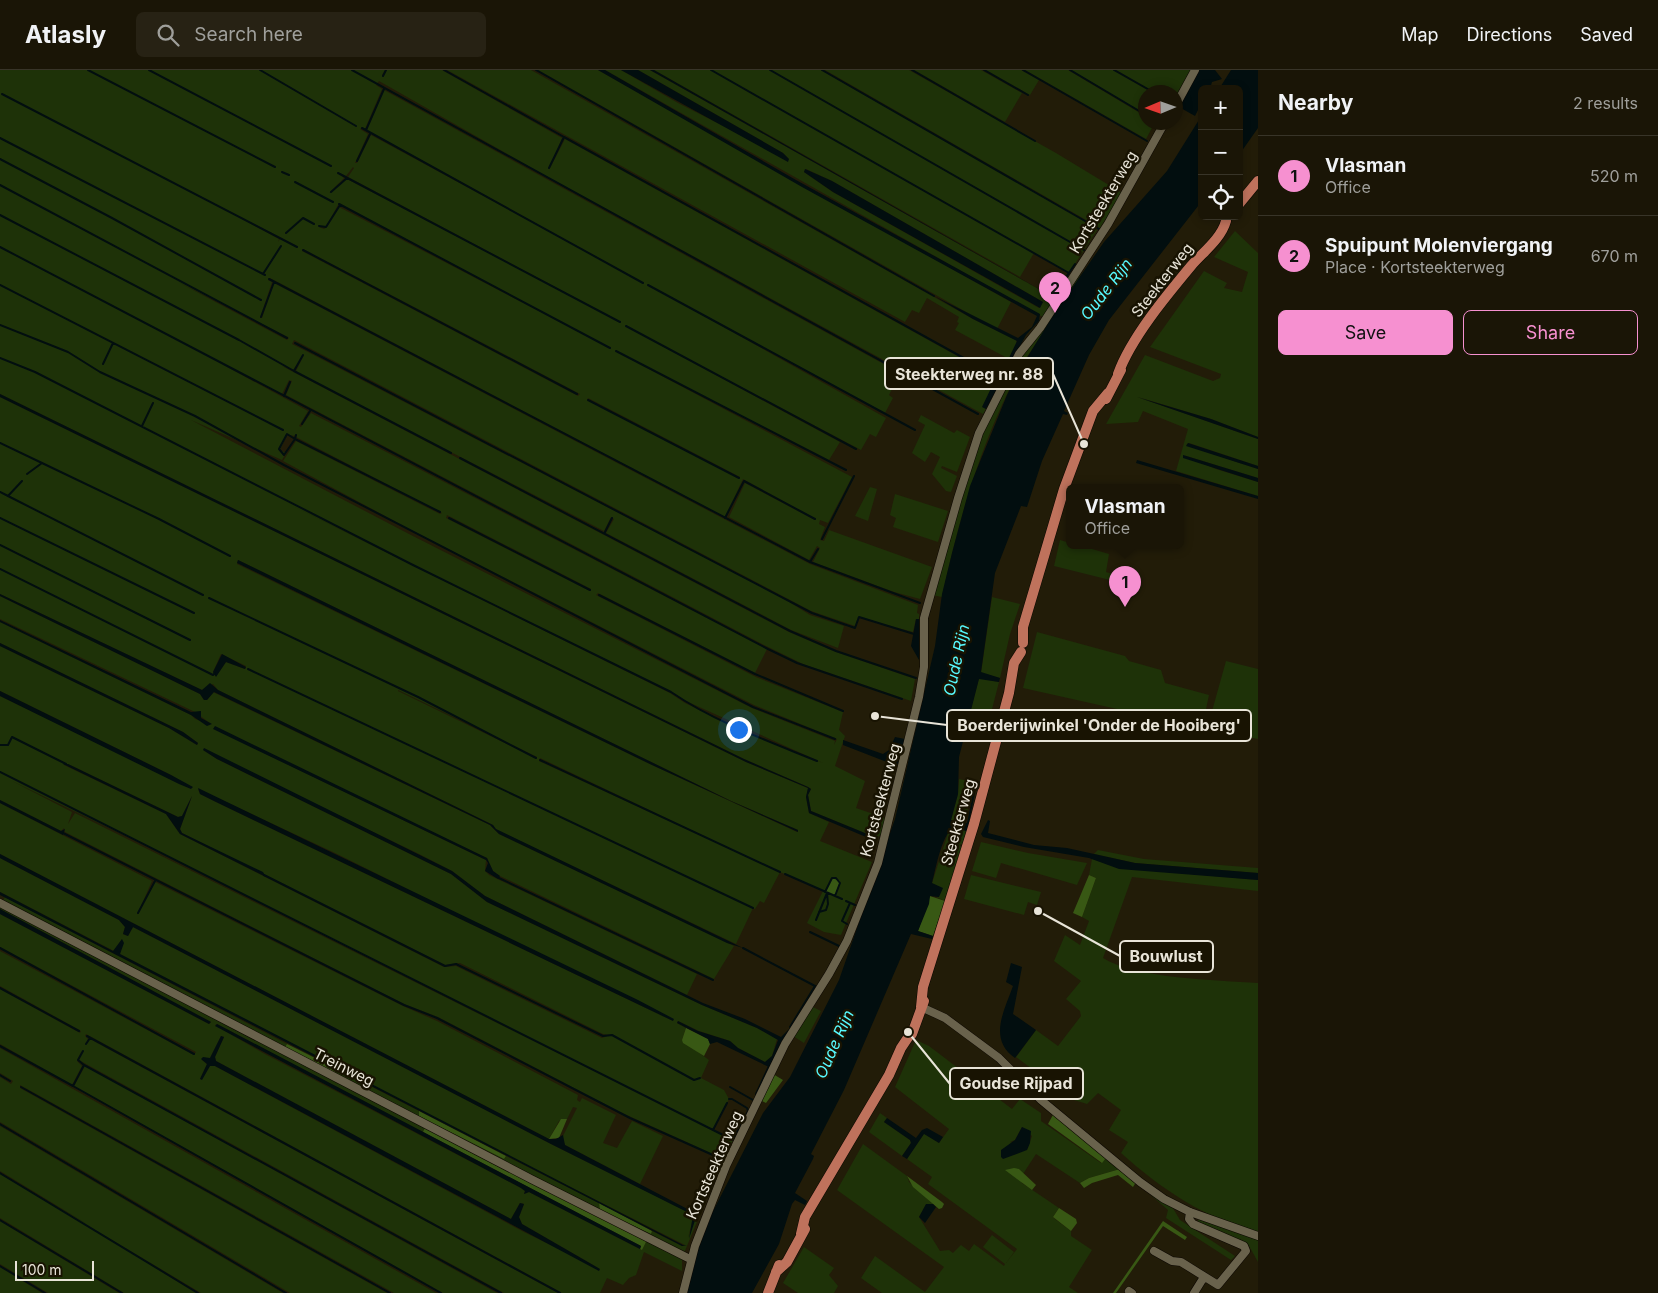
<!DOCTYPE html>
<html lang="en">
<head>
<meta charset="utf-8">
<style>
  body { margin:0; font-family:Inter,sans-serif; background:#272214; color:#f1f3f6 }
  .controls { position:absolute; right:15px; top:15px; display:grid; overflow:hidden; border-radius:8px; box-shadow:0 2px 8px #0003 }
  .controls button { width:45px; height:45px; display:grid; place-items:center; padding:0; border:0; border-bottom:1px solid #383428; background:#1a1506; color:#f1f3f6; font:25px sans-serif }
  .compass { position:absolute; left:1138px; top:15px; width:45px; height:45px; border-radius:50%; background:#1a1506; box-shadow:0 2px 8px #0003; rotate:268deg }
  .scale { position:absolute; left:15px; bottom:12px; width:79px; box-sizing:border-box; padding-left:5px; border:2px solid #e8e4d8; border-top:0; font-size:14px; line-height:18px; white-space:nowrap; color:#e8e4d8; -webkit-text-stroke:4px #181302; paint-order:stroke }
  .you { position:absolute; left:738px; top:659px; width:18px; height:18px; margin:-12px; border:4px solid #fff; border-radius:50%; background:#1a73e8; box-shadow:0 0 0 8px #1a73e833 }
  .badge { display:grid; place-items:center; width:32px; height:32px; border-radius:50%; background:#f690d0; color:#111; font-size:16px; font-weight:700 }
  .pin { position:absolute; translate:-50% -41px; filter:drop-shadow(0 1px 2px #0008) }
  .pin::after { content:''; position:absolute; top:26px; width:18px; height:15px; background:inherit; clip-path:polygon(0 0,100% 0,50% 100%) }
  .popup { position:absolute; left:1066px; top:414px; width:118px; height:65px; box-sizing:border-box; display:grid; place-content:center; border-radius:8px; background:#1a1506; filter:drop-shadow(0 1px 4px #0005); font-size:16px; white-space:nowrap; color:#9f9f9b }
  .popup b { font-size:19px; color:#f1f3f6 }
  .popup::after { content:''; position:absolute; left:50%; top:100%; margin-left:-10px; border:10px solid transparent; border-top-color:#1a1506 }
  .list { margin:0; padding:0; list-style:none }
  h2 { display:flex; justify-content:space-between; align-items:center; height:65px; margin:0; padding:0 20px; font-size:21px }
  h2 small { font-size:16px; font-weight:400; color:#9f9f9b }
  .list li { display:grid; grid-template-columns:32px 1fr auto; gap:15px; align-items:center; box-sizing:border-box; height:80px; padding:0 20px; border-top:1px solid #383428 }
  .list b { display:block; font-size:19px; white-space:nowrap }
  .list p { margin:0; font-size:16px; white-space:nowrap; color:#9f9f9b }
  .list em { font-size:16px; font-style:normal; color:#9f9f9b }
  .actions { display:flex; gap:10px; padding:15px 20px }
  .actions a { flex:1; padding:11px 0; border:1px solid #f690d0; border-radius:8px; text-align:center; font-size:18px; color:#f690d0 }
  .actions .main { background:#f690d0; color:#111 }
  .icon { flex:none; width:28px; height:28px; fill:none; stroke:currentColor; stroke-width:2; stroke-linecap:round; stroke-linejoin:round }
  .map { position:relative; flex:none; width:1258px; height:1223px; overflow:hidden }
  header { display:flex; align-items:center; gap:30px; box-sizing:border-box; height:70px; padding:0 25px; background:#1a1506; border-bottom:1px solid #383428 }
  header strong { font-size:24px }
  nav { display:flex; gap:28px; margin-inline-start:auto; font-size:18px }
  .search { width:350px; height:45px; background:#272214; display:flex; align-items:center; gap:12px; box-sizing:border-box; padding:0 18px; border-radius:8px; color:#9f9f9b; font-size:19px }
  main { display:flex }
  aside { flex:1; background:#1a1506 }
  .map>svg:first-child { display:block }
  .green { fill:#1e3208; fill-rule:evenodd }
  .forest { fill:#385814 }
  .water { fill:#020e0f }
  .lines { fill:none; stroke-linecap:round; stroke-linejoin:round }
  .stream { stroke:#020e0f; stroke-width:2 }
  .minor-casing { stroke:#0b0600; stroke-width:9 }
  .major-casing { stroke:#0b0600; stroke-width:11 }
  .minor { stroke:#69624c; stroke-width:8 }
  .major { stroke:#bf725c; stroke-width:10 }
  .labels { text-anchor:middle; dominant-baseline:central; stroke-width:5; stroke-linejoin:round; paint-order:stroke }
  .street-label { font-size:15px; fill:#e8e4d8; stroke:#181302 }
  .water-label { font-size:16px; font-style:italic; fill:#57f9fe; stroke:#181302 }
  .leader { fill:none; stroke:#e8e4d8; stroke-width:2 }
  .callout-dot { fill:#e8e4d8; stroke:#181302; stroke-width:2 }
  .callout { fill:#181302; stroke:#e8e4d8; stroke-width:2 }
  .callout-label { font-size:16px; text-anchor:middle; font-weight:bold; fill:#e8e4d8 }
</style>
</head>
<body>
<header>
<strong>Atlasly</strong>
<div class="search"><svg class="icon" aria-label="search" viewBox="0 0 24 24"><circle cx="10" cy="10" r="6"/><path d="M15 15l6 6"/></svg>Search here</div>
<nav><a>Map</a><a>Directions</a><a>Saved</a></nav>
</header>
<main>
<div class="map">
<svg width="1258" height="1223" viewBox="0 0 1258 1223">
  <rect width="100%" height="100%" fill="#221c08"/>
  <path class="green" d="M0 0H385L382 5 383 6 387 0H442L562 68 549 100 565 69 979 298 981 306 994 314 983 337 986 339 983 344 546 106 379 11 376 15 382 19 365 59 362 57 360 59 368 64 355 93H357L371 65 644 213 367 60 384 20 900 303 889 325 893 328 885 343 647 214 886 348 876 367 870 364 861 380 625 256 840 372 829 390 615 281 852 407 828 453 820 450 819 454 825 457 820 470 824 471 829 460 932 497 920 529 894 522 813 492 820 478 817 476 809 490 729 447 745 413 815 450 816 449 743 409 725 447 270 208 268 210 272 212 260 248H262L274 213 810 494 918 535 917 543 919 544V549H916L913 562 858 547 855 556 811 541 294 270 292 274 306 281 783 528 810 545 844 556 838 578 791 560 606 463 614 449 611 447 604 461 298 303 296 301 304 285 293 300 282 296 789 562 836 582 915 609 911 631 803 594 764 575 286 325 292 311 289 310 282 324 220 293 308 341 299 356 301 357 311 343 767 579 755 603 598 523 596 525 756 607 843 642 839 660 845 666 835 696 865 711 856 738 885 748 882 763 877 768 811 741 808 725 811 719 808 717 744 689 0 324ZM353 97 354 98 348 107 621 252 347 109 329 123 344 108 337 102 346 106ZM194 123 299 177 280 169 278 172 279 169ZM339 133 610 278 339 137 327 157 324 159 319 157H326ZM303 179 580 324 578 326 302 181ZM178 212 288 267 289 268 287 270ZM588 328 740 407V408L587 330ZM191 350 282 390 286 383 280 380 287 365 286 364 294 366 296 364V367L442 443 440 444 296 371 283 391 411 460 754 635 837 669 834 675 835 671 752 638 409 464ZM289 434 672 622 686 631 823 693 747 663 685 633 670 623ZM447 445 591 519 590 521 446 448Z
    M447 0H531L973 249 1016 270 1017 274 1009 289 955 260 959 253 957 252 959 247 927 228 919 243 912 240 905 252Z
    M538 0H598L1011 232 997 259 982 251Z
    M605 0H621L678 33 789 89 783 83 638 0H650L1053 227 1055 224 1057 227 1045 247 1041 246ZM806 99 832 111 1043 232 1039 238 833 122 804 102Z
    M654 0H821L1076 146 1097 160 1069 203 1034 183 1020 207Z
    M825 0H909L1056 83 1122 123 1100 158Z
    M914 0H981L1022 23 1005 52Z
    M986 0H1021L1039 10 1030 25Z
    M1025 0H1068L1145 46 1146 52 1158 53 1155 57 1153 56 1146 69Z
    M1071 0H1113L1151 22H1146L1145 44Z
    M1116 0H1191L1176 26V22H1154Z
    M1235 161 1258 183V367L1211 349 1138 327 1258 369V396L1189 373 1186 375 1258 399V408L1183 385 1216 399 1258 412V426L1176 401 1188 359 1143 341 1138 352 1106 354 1145 285 1213 311 1220 308 1221 304 1150 277 1204 201 1227 213 1224 218 1242 222 1248 202 1214 187Z
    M1083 197C1082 211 1030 280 1019 300 981 372 959 448 942 527L932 525 975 379 1018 290Z
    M0 327 746 692 808 718 806 727 809 743 829 752 820 771 872 792 841 865 824 862 807 853 823 821 780 802 764 833 760 831 755 839 753 838 736 874 495 759 493 755 218 620 213 614 202 620 0 524ZM238 490 731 731 798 760 797 762 652 695 237 494ZM221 584 246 596 245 599 226 592 216 606 213 602ZM398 620 537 687 536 688 398 621ZM540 688 706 767V768L539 691Z
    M921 345 954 363 957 360 970 367 957 402 942 396 941 398 957 406 951 422 946 421 932 404 940 387 931 382 925 392 912 383 925 355 918 351Z
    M870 417 877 419 868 451 855 446Z
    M895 424 948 441 938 472 893 457 896 448 890 445Z
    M1060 470 1070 473V476H1082L1109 484 1106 502 1128 509 1126 514 1054 496Z
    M0 526 200 624 204 630H207L213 622 490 755 499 764 734 876 714 909 500 806 493 801 487 788 243 673 486 790 485 801 489 805 697 904 687 925 485 826 452 801 419 784 203 680 217 689 451 804 487 832 702 935 757 958 777 969 772 986 765 992 738 978 730 971 699 961 678 951 677 953 686 958 682 970 709 990 701 1008 724 1020 729 1029 713 1059 733 1070 724 1089 620 1042 438 947 404 934 65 762 64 758 61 761 0 730V626L191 718 171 705 0 621V576L169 658 197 675 198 673 183 662 0 573V552L191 645 195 649 211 654 195 642 0 549ZM68 694 178 747 182 746 192 726 180 759 182 763 445 895 460 893 603 964 610 965 602 968 456 896 444 897 180 764 166 744 64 695ZM12 711 132 769 642 1025 75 743 68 754 72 742ZM198 719 335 783 673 951 214 731 200 724Z
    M992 527 1020 534 1010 564 1000 608 981 603Z
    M1037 562 1125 586 1129 591 1161 600 1165 613 1209 625 1202 658 1023 618Z
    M1226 591 1258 599V669L1207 659Z
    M979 608 999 612 990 647 970 642Z
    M959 709 973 712 965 754 951 750 958 724Z
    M0 733 152 811 137 845 155 812 403 936 437 951 578 1025 577 1030 580 1032 582 1028 616 1045 603 1073 617 1078 632 1051 663 1066 640 1114 565 1075 563 1071V1066L577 1038 573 1037 567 1049 559 1051 549 1069 0 784Z
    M957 756 967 762 964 775 959 774 962 779 945 831 936 827H939L932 813 949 760Z
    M981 772 1028 783 1087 793 1077 815 1001 793 996 808 972 801Z
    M1098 780 1144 789 1258 798V803L1135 793 1094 784Z
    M0 788 119 850 125 857 123 864 128 866 133 857 551 1074 694 1145 688 1168 696 1146 699 1147 682 1188V1201L644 1182 636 1205 629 1208 623 1215 607 1208 600 1223H562L86 964 85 966 88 969 85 975 90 969 558 1223H504L86 994 79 990 82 980 77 991 82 996 72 1015 0 974V919L80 963 81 961 0 916V881L194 985 196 982 0 877V844L209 954 211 952 0 839V829L3 830 5 827 287 974 285 977 334 1002 337 999 419 1041V1046L504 1089 506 1086 599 1133 601 1140 651 1164 652 1161 682 1176 685 1175 473 1068 120 884 122 869 114 881 0 822ZM217 954 423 1062 425 1057 647 1170 642 1180 529 1122 524 1124 525 1121 521 1118 263 983 215 955ZM221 966 224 967 215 987 216 991 511 1149 520 1133 524 1134 519 1147 522 1154 600 1199 524 1162 215 996H210L202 1009H200L207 994 202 990 210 988Z
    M1092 789 1124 799H1137L1258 810V821L1132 807 1103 888C1137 909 1216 910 1258 913V1163C1205 1148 1162 1120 1121 1083L1128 1072 1109 1060 1121 1040 1098 1023 1087 1034 1074 1030 1016 987 1036 960 1058 976 1081 946 1080 941 1066 929 1081 911 1054 891 1065 865 1080 875 1089 851 1082 847 1096 808 1089 805Z
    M971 805 1041 822 1037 835 1028 832 1024 845 964 829Z
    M811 936 821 941 804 973 793 966Z
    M916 970 929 976 1012 1039 1020 1029 1041 1043V1051L1101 1093 1106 1088 1120 1099 1089 1108 1080 1113 1036 1084 1023 1104 1019 1099 1022 1113 1059 1138 1053 1147 1055 1149 1071 1161V1166L1092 1180 1069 1217 1078 1223H882L861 1208 875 1186 925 1222 944 1197 837 1120 863 1074 907 1106 909 1112 933 1134 926 1135 919 1147 940 1181 949 1180 953 1183 961 1175 969 1181 974 1174 1004 1196 1005 1194 983 1177 992 1165 1014 1182 1006 1193 1017 1179 928 1114 932 1107 907 1089 924 1063 939 1073 949 1059 895 1017ZM1022 1057 1032 1066 1027 1080 1010 1072 1015 1070Z
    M0 978 436 1223H394L20 1015V1018L387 1223H290L0 1052V1007L11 1014 13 1011 0 1003Z
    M85 996 497 1223H443L74 1016Z
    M880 1043 887 1048 884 1052 910 1070 911 1073 902 1086 869 1062Z
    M0 1056 283 1223H201L90 1157 196 1223H124L0 1148V1104L87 1154 0 1101Z
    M1145 1120 1171 1135 1180 1150 1235 1186 1231 1190 1166 1148 1168 1140Z
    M1199 1148 1258 1168V1192L1248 1174 1197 1153Z
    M0 1151 119 1223H48L0 1194Z
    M804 1177 834 1198 829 1205 838 1216 834 1223H798L783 1213Z
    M0 1197 42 1223H0Z"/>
  <path class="forest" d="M1089 805 1096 808 1082 847 1073 843Z
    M832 808 840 811 835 826 825 822Z
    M930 826 945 831 933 866 918 861Z
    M686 958 708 969 710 974 704 986 683 973 682 970Z
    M287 974 337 999 334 1002 285 977Z
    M773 1004 783 1010 766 1033 760 1030Z
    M419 1041 506 1086 504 1089 419 1046Z
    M1054 1043 1106 1088 1102 1093 1048 1054Z
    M561 1049H567L559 1068 549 1069Z
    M425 1057 647 1170 642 1180 640 1179 641 1176 423 1062Z
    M1014 1098 1019 1099 1036 1115 1032 1120 1005 1100Z
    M1120 1099 1136 1112 1133 1117 1118 1105 1092 1113 1084 1118 1080 1113 1089 1108Z
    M907 1106 942 1132 944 1134 942 1138 939 1139 913 1117Z
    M599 1133 652 1161 651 1164 600 1140Z
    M1059 1138 1076 1149 1077 1153 1071 1161 1053 1147Z
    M1163 1151 1187 1167 1185 1170 1163 1156 1116 1223H1113Z"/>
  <path class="water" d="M598 0H605L796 110 1040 244 1039 251 1026 265 986 339 982 337 993 314 981 306 979 298 983 297 982 304 998 311 1017 271 973 249 934 226 1018 268 1032 257 1037 246 802 117Z
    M621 0H638L783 83 789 89 788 92Z
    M650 0H654L1053 227Z
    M1199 0H1215L1222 9 1212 12 1210 19H1202V32L1195 46 1179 37Z
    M1231 0H1258V58L1239 85V19H1219Z
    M1202 45V131L1109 250 1089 285 1064 341 1068 343 1067 345 1063 344 1042 391 1027 437 1021 436 995 503 981 602 1000 608 999 612 979 609 959 687 958 724 951 750 967 753 975 713H977L967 762 957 756C942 759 936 799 932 813L943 818 939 827 930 826 929 834 918 861 933 866 932 869 911 864 844 1020 811 1084 814 1086 813 1089 795 1123 807 1131 805 1135 795 1130 792 1134 779 1174 752 1223H686L704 1159 763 1043 790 1007 839 910 895 749 935 576 942 524 952 483 970 416 1007 325 1020 299 1054 244V241H1056L1104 172 1167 101Z
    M805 99 832 111 1043 232 1040 238 1033 234 833 122 804 102Z
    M0 324 744 689 808 717 811 719 808 725 811 741 877 768 866 767 809 743 806 727 808 718 746 692 0 327Z
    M1137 327 1211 349 1258 367V369Z
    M1188 373 1258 396V399L1186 376Z
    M1183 385 1258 408V412L1183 388Z
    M1137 390 1258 426V429L1136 393Z
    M238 490 731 731 798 760V762L652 695 237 493Z
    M0 524 202 620 210 613 218 620 493 755 496 759 743 878 727 873 499 764 490 755 214 622 207 630H204L200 624 0 526Z
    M916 549H919V590L911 576Z
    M0 550 191 642 201 641V648L212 654 207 656 191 645 0 552Z
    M0 573 183 662 198 673 197 675 169 658 0 576Z
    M222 584 246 597 245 599 226 592 216 607 213 602Z
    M0 621 171 705 193 717 191 719 179 714 0 626Z
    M215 656 487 788 493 801 500 806 498 809 485 801 488 793 486 790 213 659Z
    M895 667 905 669 897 696 843 675V670L883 684 889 680Z
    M204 678 452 801 485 826 703 933 745 949 781 967 791 957 769 997 717 972 710 974 708 969 677 953 678 951 698 961 730 971 738 978 765 992 772 986 778 970 757 958 702 935 487 832 451 804 217 689 203 680Z
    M63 694H68L178 747 182 746 192 726 180 759 182 763 263 802 266 807 180 764 166 744Z
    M198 718 638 930 674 949 673 951 214 731 200 724Z
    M0 730 61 761 65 759 63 765 0 733Z
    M988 750 990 751 988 763 1034 775 1067 778 1135 793 1258 803V810L1119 799 1089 788 1024 777 983 767 981 764Z
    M0 784 549 1069H556L563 1065 565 1075 697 1144 689 1169 693 1145 551 1074 133 857 128 866 123 864 125 857 119 850 0 788Z
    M0 822 113 881 122 869 124 873 120 884 683 1175H687L682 1176 0 825Z
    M0 839 211 952 209 954 0 844Z
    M1011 893 1022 897 1013 944 1036 960 1015 988C988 969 1004 941 1013 916L1006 912Z
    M217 954 641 1176 640 1179 529 1122 524 1124 525 1121 521 1118 215 956Z
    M221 966 224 967 215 987 216 991 511 1149 520 1133 524 1134 519 1147 522 1154 600 1199 599 1201 215 996H210L202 1010 200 1009 207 994 201 989 203 987 210 988Z
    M887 1048 916 1068 922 1060 927 1058 943 1067 939 1073 924 1064 907 1089 902 1086 911 1073 910 1070 884 1052Z
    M1022 1057 1031 1061 1030 1073 1027 1080 1003 1089 1001 1087V1080L1015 1070Z
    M926 1134H933L936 1137 925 1153 919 1147Z"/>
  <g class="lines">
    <path class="stream" d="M88 0 275 97
      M149 0 331 96
      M260 0 356 56
      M352 0 978 344
      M444 0 564 67
      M536 0 934 226
      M711 0 1069 203
      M770 0 1084 180
      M822 0 1099 159
      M912 0 1035 71
      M984 0 1028 25
      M1023 0 1147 71
      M1070 0 1146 45
      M1114 0 1153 22
      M383 6 386 0
      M2 24 297 177
      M362 58 643 213
      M366 60 384 19
      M0 68 265 205
      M0 89 112 148 261 230
      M357 91 370 64
      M549 98 564 67 980 297
      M282 102 289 105
      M338 103 620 252
      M295 112 333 132
      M0 115 287 268
      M331 122 347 108
      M339 134 610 278
      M0 145 239 270 294 301 303 285
      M319 156 326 157 340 135
      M286 163 303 148 314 154
      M0 177 768 579 797 593 902 629
      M303 180 577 324
      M263 204 281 176
      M269 209 810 492 920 533
      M0 215 283 360
      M648 215 915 360
      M1058 219 1075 194
      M261 247 274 212
      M0 255 68 282 100 302 195 346 284 395 753 637 835 669
      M626 256 856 379
      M295 273 812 543 855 558 859 547 914 564
      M616 281 846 400
      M0 288 35 302 413 495 671 622C715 652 768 671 817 691
      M103 294 113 273
      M294 301 451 383
      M284 326 290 312
      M588 330 739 408
      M302 354 310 341
      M142 356 153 333
      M296 365 295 369 287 364 279 379 284 385 295 369 440 442
      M0 373 42 393 27 404
      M460 388 790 561 836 581 916 608
      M42 393 159 449 230 486
      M0 422 8 426 22 411
      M8 426 203 525
      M0 448 194 543
      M449 448 590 520
      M725 448 744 411 815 449
      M605 462 612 448
      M822 469 854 406
      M0 475 190 570
      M810 492 818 479
      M0 499 213 605 215 603
      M599 525 755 604 843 641
      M209 528 418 627 536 688
      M248 599 753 838
      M0 675H8L12 667 66 694
      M540 690 780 802
      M0 702 733 1070 748 1041 747 1038 732 1029H729
      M63 763 404 935 437 948 630 1048 724 1090
      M785 804 842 829
      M264 805 445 896 456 894 603 966 612 965 694 1010 700 1008
      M499 808 713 910
      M825 822 832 808H836L840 813 835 826
      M846 831 855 835
      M819 842 826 840 828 834 827 823
      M138 843 155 811
      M816 850 827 823
      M847 854 842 851 850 833
      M810 862 839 876
      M0 878 194 984
      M743 878 815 916 790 957
      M0 918 79 961
      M87 966 560 1223
      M86 974 90 968
      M0 976 73 1016 84 995 78 990 83 981
      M84 995 501 1223
      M0 1005 10 1011
      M73 1016 441 1223
      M21 1017 390 1223
      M730 1017 753 1030
      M756 1024 769 996
      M0 1054 286 1223
      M713 1060 727 1033
      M0 1103 198 1223
      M0 1150 122 1223
      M0 1196 45 1223"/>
    <defs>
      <path id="minor" d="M1176 35 1195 0
        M0 833 531 1109 690 1189
        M921 937 945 948 999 988 1041 1030 1140 1112 1164 1129 1190 1142 1258 1166
        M1154 1181 1172 1191 1181 1192 1218 1215 1246 1181 1244 1176 1193 1154 1189 1149 1190 1142
        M1129 1221 1132 1223
        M683 1223 695 1176 726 1096 785 974 829 904 847 871 878 793 919 627 924 597V548L958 428 979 363 1019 284 1040 258 1108 154 1165 52
        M1194 1223 1204 1207"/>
      <path id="major" d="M1239 134 1258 111
        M1118 304C1131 268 1166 226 1191 196 1203 182 1221 169 1226 151
        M1106 329 1121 300
        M1023 573V557L1064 419 1093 341 1108 323
        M921 937 923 917 974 754 1009 623 1014 593 1021 582
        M912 964 924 931
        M801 1164 805 1147 889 1005 901 978 913 960
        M776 1202 787 1192 805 1159
        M768 1223 779 1195"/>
    </defs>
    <use href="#minor" class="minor-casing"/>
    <use href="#major" class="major-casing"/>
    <use href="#minor" class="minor"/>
    <use href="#major" class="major"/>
  </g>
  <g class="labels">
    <g class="street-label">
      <text transform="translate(1103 132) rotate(-59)">Kortsteekterweg</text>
      <text transform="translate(1162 210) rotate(-52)">Steekterweg</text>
      <text transform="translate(880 730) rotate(-75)">Kortsteekterweg</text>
      <text transform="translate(958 752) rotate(-74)">Steekterweg</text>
      <text transform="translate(344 997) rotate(27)">Treinweg</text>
      <text transform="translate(714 1095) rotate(-66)">Kortsteekterweg</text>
    </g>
    <g class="water-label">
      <text transform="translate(1106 219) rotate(-52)">Oude Rijn</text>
      <text transform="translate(956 590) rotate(-78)">Oude Rijn</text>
      <text transform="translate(834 974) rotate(-66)">Oude Rijn</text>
    </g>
  </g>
  <path class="leader" d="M1084 374L1053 304M875 646L947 655M1038 841L1120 886M908 962L950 1014"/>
  <g class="callout-dot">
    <circle cx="1084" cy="374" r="5"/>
    <circle cx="875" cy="646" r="5"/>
    <circle cx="1038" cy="841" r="5"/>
    <circle cx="908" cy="962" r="5"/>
  </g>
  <g class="callout">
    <rect x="885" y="288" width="168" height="31" rx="5"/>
    <rect x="947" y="640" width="304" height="31" rx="5"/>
    <rect x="1120" y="871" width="93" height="31" rx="5"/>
    <rect x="950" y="998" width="133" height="31" rx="5"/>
  </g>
  <g class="callout-label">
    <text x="969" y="310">Steekterweg nr. 88</text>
    <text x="1099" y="661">Boerderijwinkel 'Onder de Hooiberg'</text>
    <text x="1166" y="892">Bouwlust</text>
    <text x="1016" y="1019">Goudse Rijpad</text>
  </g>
</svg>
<div class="controls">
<button>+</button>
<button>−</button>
<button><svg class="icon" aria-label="locate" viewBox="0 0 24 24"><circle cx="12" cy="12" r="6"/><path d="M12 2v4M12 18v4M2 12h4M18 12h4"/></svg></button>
</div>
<svg class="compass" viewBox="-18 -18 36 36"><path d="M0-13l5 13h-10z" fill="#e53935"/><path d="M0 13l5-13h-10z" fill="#9f9f9b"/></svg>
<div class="scale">100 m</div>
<div class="you"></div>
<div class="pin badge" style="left:1125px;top:537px">1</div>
<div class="popup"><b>Vlasman</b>Office</div>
<div class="pin badge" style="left:1055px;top:243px">2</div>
</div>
<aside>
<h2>Nearby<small>2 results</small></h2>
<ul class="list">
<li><span class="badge">1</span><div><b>Vlasman</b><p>Office</p></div><em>520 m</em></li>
<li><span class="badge">2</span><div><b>Spuipunt Molenviergang</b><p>Place · Kortsteekterweg</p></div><em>670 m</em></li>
</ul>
<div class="actions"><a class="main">Save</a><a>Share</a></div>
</aside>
</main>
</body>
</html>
